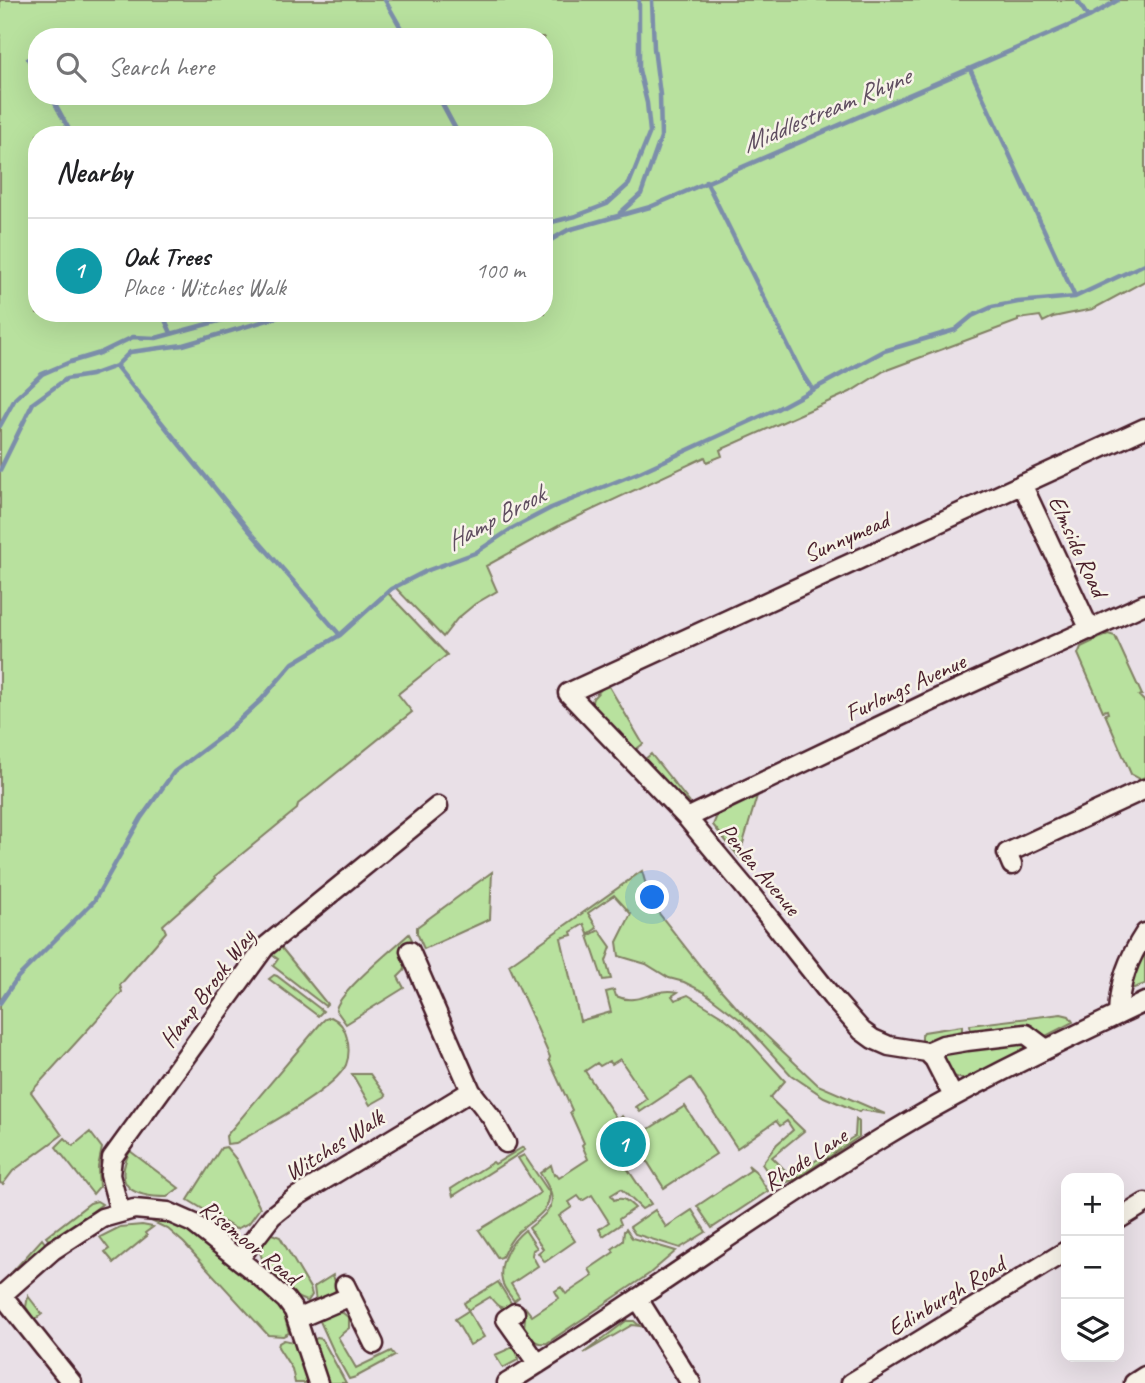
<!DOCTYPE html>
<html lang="en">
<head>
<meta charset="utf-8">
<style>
  body { margin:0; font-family:Caveat,sans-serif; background:#f2f2f2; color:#202124 }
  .controls { position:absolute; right:21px; bottom:21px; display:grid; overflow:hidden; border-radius:14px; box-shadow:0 7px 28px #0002 }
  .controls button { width:63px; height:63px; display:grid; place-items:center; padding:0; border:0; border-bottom:2px solid #e0e0e0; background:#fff; color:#202124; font:35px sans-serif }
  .you { position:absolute; left:653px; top:898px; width:24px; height:24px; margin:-18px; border:5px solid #fff; border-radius:50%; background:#1a73e8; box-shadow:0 0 0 10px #1a73e833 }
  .badge { display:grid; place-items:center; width:46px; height:46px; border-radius:50%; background:#7c3aed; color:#fff; font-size:23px; font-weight:700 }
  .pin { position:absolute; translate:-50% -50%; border:4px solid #fff; box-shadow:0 2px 7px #0006 }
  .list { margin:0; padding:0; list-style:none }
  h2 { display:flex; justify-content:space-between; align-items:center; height:91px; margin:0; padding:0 28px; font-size:30px }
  h2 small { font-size:23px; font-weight:400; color:#757577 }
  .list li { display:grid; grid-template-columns:46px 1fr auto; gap:21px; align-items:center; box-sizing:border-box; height:105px; padding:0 28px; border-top:2px solid #e0e0e0 }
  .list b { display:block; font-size:26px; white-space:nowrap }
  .list p { margin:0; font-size:23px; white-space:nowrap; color:#757577 }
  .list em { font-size:23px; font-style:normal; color:#757577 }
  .icon { flex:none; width:38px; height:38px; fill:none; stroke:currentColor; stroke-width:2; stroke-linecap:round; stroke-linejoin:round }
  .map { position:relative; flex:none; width:1145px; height:1383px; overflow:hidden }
  .search { position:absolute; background:#fff; box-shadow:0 7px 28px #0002; left:28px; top:28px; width:525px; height:77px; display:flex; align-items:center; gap:18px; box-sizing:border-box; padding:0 24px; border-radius:28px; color:#757577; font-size:26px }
  .panel { position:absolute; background:#fff; box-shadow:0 7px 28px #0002; left:28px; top:126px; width:525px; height:196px; border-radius:28px }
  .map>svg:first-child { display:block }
  .green { fill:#b8e19e; stroke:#818064; stroke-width:2; fill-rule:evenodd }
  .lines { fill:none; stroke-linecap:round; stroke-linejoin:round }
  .stream { stroke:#7c8eaa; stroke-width:4.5 }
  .minor-casing { stroke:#4a1f2b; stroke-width:23 }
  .minor { stroke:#f7f3e8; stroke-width:18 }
  .labels { text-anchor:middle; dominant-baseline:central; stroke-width:5; stroke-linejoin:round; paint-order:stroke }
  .street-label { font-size:24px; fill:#4a1f2b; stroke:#f7f3e8 }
  .water-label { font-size:26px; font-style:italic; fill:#5f4d60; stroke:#f7f3e8 }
</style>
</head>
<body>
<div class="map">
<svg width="1145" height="1383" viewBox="0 0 1145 1383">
  <rect width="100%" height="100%" fill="#e9e0e7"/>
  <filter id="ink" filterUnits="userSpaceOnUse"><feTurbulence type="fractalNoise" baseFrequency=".0143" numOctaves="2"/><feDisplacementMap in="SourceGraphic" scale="14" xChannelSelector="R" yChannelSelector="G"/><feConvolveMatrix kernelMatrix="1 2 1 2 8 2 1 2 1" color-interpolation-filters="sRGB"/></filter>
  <g filter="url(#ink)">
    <path class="green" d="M0 0H1145V281L1093 309 1053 317 1043 322 1040 316 1018 319V321L884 371 850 392 720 450 722 456 707 462 705 457 562 524 486 566 497 591 475 604 457 619 443 637 395 587 388 593 447 655 398 694 412 712 298 804 297 809 215 876 216 878 163 925 166 932 120 985 122 992 31 1092 62 1135 13 1171 3 1184 0 1183ZM37 37H544V96H37ZM37 135H544V313H37Z
      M1108 634 1115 636 1142 695 1139 696 1145 702V777L1140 779 1131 774 1105 714 1108 713 1107 710 1103 711 1078 654 1081 647Z
      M607 683 643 744 635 750 591 705 593 698Z
      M651 754 690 803 678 797 644 760Z
      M757 796 739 857 713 825 718 813Z
      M642 871 651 903 704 971 739 1010 818 1085 885 1114 861 1110 859 1112 824 1097 791 1075 742 1021 704 992 684 982 669 978 646 964 619 956 617 942 631 914 614 895 588 913 597 928 588 934 584 924 571 932 572 935 561 938 580 1021 611 1012 606 992 614 990 616 996C639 1007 655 986 678 992L672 996 675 1000 688 995 722 1016 738 1029 785 1081 770 1098 804 1131 772 1157 791 1176 855 1136 856 1119 859 1122V1137L794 1180 777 1185 762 1164 777 1144 793 1130 787 1121 780 1126 776 1121 737 1148 691 1078 640 1112 636 1107 647 1099 620 1059 612 1064 609 1061 600 1066 597 1063 585 1071 617 1119 622 1116 626 1122 605 1135 651 1204 642 1209 621 1189 611 1195 614 1200C624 1196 628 1202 635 1208L619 1219 621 1224 603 1236 599 1229 609 1222 592 1195 582 1201 578 1196 569 1202 572 1207 559 1216 575 1241 545 1262 538 1253 543 1249 529 1228C555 1207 559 1202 540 1173L551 1165 554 1175 556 1174 559 1178 588 1159 582 1145 584 1143 570 1112 572 1110 549 1060 550 1057 509 965Z
      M492 872 490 919 424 949 417 933V927Z
      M599 930 611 947 606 961 611 979 603 980 588 936Z
      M409 934 415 945 404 971 398 977 404 988 346 1024 336 1010C337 994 395 947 409 934Z
      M1145 945V984L1131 989V977Z
      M280 946 327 1004 325 1006 273 966 278 959 272 955Z
      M274 975 277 976 323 1011 318 1016 269 979Z
      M1061 1014 1069 1016 1073 1022 1044 1037 971 1033 970 1025Z
      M331 1017C340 1021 345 1028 347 1038 349 1046 349 1057 346 1065 333 1091 262 1128 236 1143L227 1144 226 1136 321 1023 325 1019Z
      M962 1026V1038L922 1043V1035L924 1032Z
      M1017 1037 1029 1045 1027 1050 973 1077 962 1079 951 1075 941 1054Z
      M352 1074H370L386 1096 370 1105Z
      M685 1106 716 1154 664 1188 633 1139Z
      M90 1132 102 1148 98 1167 99 1187 93 1194 56 1147 65 1138 73 1146Z
      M226 1147 236 1159 260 1208 249 1223 236 1229 188 1200 221 1148Z
      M523 1147 525 1150 453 1196 451 1189 493 1162 495 1164Z
      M130 1151 179 1188 167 1197C133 1197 112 1187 130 1151Z
      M524 1155 549 1192C552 1212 530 1221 518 1232 511 1239 506 1248 502 1257L498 1258 479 1230 540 1193 518 1158Z
      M748 1165 755 1171 768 1191 712 1228 697 1206 751 1170Z
      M97 1201 102 1204 52 1244 46 1237 90 1203Z
      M655 1210 666 1227 692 1210 706 1232 680 1248 635 1234 630 1227Z
      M147 1219 161 1220 182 1226 212 1249 275 1302 284 1314 289 1333 283 1336 268 1335 184 1243 168 1229Z
      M142 1225 153 1227 145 1233 147 1236 114 1263 105 1252 109 1249 100 1237 120 1227Z
      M626 1229 632 1238 676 1251 649 1274 547 1343C535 1345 530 1338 524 1328L525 1318 520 1310 525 1307 532 1316 559 1298 555 1291 561 1287 566 1294 593 1276 589 1269 614 1252 612 1249 623 1241 624 1231Z
      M525 1230 537 1248 533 1250 532 1255 538 1266 511 1284 519 1297 514 1301C510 1295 503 1288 502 1281 498 1262 511 1241 525 1230Z
      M269 1233 280 1237 310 1288 312 1295 308 1301C291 1299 263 1268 260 1252Z
      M42 1239 48 1247 4 1281Z
      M333 1275 337 1289 329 1297 316 1302 314 1287Z
      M498 1282 513 1306C501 1311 497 1306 490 1297L468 1310 464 1303Z
      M28 1296 42 1314 34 1320 26 1307Z
      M468 1311 484 1337 470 1345 455 1319Z
      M334 1312 343 1313 349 1318V1328L338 1337 356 1368 391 1351 395 1356 356 1377 349 1379 334 1352 319 1319Z
      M626 1321H634L640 1326 632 1325 584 1353Z
      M317 1338 322 1339 346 1383H328L314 1343V1340Z
      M284 1340 294 1342 308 1383H295L292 1369 278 1347 279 1343Z
      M513 1347 517 1349 518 1360 503 1368 495 1355Z"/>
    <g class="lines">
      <path class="stream" d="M385 0 406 37
        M1077 0 1088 17
        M28 59 37 73
        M970 69 1075 297
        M51 96 72 135
        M438 96 459 135
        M706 181 801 372 812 389
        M620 213 641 194 661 137 660 95 654 48 652 0
        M544 224 576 216 607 204 629 184 650 132 647 103 639 70V0
        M544 244 568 230 650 207 1089 17 1118 0
        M162 313 171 333
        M116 366 247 528 340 635
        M0 426 15 399 42 374 70 362 100 353 133 337 156 338 248 313
        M0 470 33 403 66 379 91 375 116 366 130 352 183 345 292 313
        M0 1003 18 977 94 901 141 818 174 772 223 735 261 700 293 663 340 635 391 589 426 571 475 553 511 529 551 508 640 472 777 409 884 351 955 330 972 316 992 307 1018 302 1075 297 1145 264"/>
      <defs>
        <path id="minor" d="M1022 484 1090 630
          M687 818 934 700 1145 604
          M1012 865 1007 853 1145 789
          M410 951 471 1091 492 1118 506 1143
          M1118 1015C1119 983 1128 959 1145 933
          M1046 1049 1026 1034 967 1041 943 1045 927 1052 889 1046 873 1039 862 1031 832 997 748 891 687 818 568 693 1145 428
          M927 1052 934 1059 953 1096
          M120 1212 110 1175 112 1158 265 947 438 806
          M1119 1219 1145 1203
          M239 1259 272 1216 296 1197 471 1091
          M345 1285 374 1344
          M2 1295 72 1383
          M0 1297 53 1250 102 1218 134 1209 168 1212 193 1223 257 1274 286 1300 294 1311 318 1383
          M638 1299 691 1383
          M515 1313 506 1319 538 1364
          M297 1319 351 1296
          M507 1383C635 1305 756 1214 885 1136 968 1085 1057 1044 1145 1002
          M851 1383 1066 1251
          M1134 1383 1145 1376"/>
      </defs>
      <use href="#minor" class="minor-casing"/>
      <use href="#minor" class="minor"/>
    </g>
  </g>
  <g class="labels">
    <g class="street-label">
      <text transform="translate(846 537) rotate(-24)">Sunnymead</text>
      <text transform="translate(1078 546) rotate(65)">Elmside Road</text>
      <text transform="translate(905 687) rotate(-25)">Furlongs Avenue</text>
      <text transform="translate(760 869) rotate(50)">Penlea Avenue</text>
      <text transform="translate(207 988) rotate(-53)">Hamp Brook Way</text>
      <text transform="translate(334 1145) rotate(-32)">Witches Walk</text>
      <text transform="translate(805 1159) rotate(-33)">Rhode Lane</text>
      <text transform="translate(250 1242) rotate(39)">Risemoor Road</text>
      <text transform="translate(946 1296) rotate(-31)">Edinburgh Road</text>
    </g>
    <g class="water-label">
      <text transform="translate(826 110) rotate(-23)">Middlestream Rhyne</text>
      <text transform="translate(495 518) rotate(-28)">Hamp Brook</text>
    </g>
  </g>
</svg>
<div class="controls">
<button>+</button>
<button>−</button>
<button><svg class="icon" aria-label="layers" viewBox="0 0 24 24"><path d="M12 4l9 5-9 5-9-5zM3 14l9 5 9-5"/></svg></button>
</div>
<div class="you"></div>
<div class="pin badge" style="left:623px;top:1144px;background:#0f9aa8">1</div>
<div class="search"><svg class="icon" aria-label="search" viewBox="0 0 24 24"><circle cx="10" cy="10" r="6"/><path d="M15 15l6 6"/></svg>Search here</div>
<section class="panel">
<h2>Nearby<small></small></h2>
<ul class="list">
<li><span class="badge" style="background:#0f9aa8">1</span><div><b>Oak Trees</b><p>Place · Witches Walk</p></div><em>100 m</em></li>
</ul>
</section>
</div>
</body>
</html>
